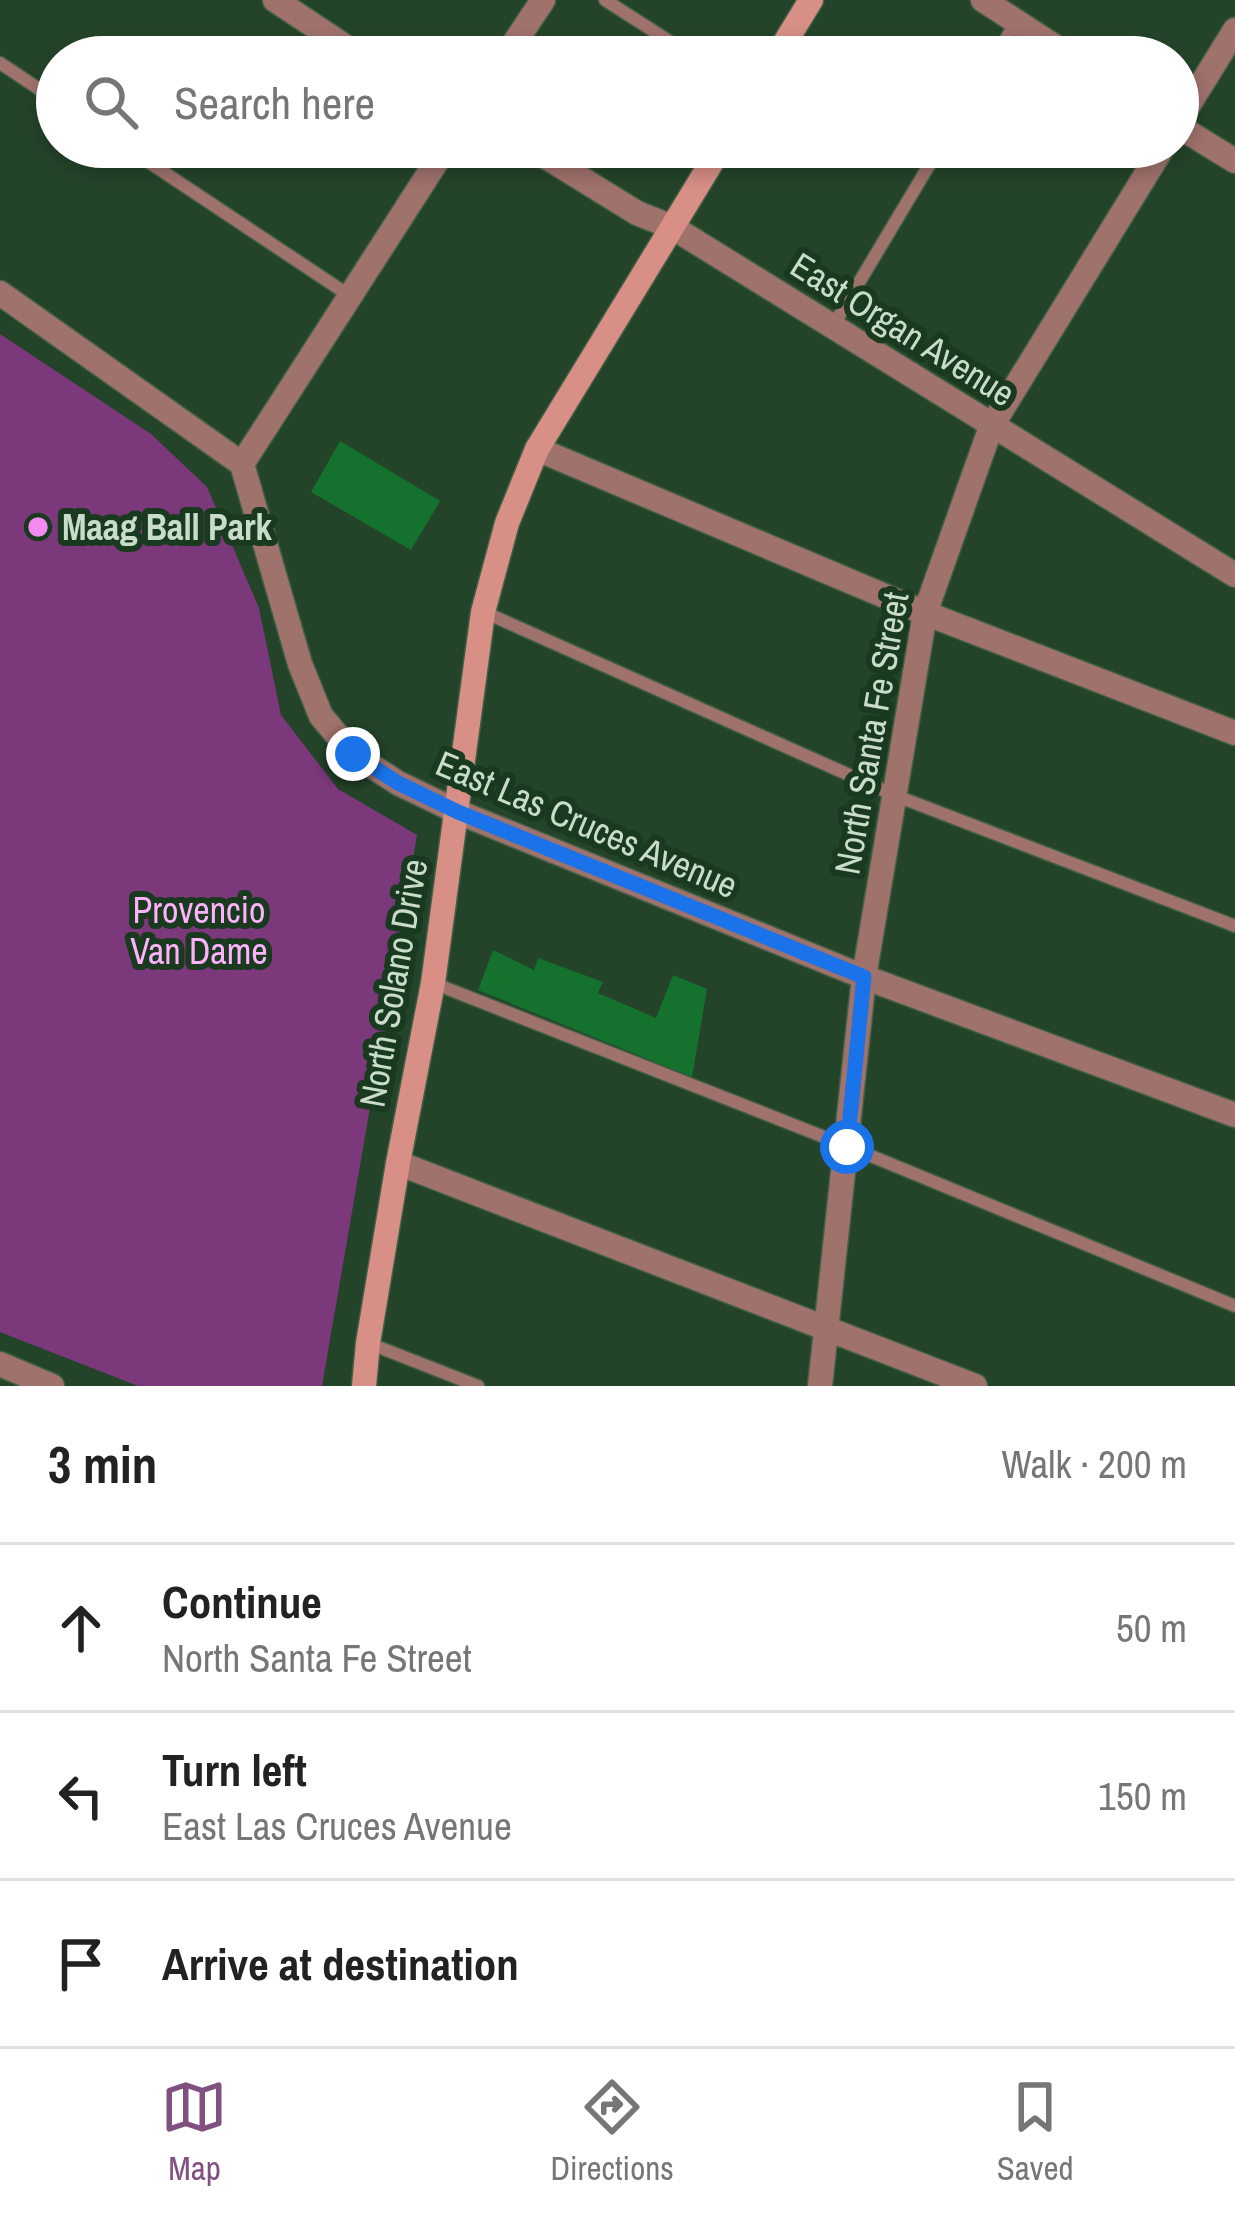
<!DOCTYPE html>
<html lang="en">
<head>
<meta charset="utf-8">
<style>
  body { margin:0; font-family:"Archivo Narrow",sans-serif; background:#f6f6f6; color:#222 }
  .stop { position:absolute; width:36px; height:36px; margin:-27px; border:9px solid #1a73e8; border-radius:50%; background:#fff }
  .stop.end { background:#1a73e8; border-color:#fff; box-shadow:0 3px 12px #0008 }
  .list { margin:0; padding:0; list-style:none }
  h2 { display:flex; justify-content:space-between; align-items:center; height:156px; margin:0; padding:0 48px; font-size:51px }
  h2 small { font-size:39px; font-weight:400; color:#767676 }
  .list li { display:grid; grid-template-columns:78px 1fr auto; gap:36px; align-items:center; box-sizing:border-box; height:168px; padding:0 48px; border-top:3px solid #e0e0e0 }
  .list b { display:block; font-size:45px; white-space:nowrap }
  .list p { margin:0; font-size:39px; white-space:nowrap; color:#767676 }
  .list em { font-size:39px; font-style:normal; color:#767676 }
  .icon { flex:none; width:66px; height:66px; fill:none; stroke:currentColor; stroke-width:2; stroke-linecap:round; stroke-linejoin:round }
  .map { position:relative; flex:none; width:1235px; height:1386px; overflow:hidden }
  .search { position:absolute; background:#fff; box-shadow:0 6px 18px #0003; left:36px; right:36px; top:36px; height:132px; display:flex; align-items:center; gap:30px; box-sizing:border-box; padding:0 42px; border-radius:66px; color:#767676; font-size:45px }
  .sheet { height:660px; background:#fff }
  nav { display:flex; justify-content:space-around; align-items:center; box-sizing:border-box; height:168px; border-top:3px solid #e0e0e0; background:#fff; font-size:33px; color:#767676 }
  nav a { display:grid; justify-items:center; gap:6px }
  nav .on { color:#805180 }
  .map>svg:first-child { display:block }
  .green { fill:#7b387b }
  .building { fill:#15712e }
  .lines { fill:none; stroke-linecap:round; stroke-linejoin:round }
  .service-casing { stroke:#425f46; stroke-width:15 }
  .minor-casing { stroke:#425f46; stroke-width:27 }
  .tertiary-casing { stroke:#425f46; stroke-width:27 }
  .secondary-casing { stroke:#425f46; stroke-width:27 }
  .service { stroke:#a0726c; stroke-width:12 }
  .minor { stroke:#a0726c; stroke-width:24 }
  .tertiary { stroke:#a0726c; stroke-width:24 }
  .secondary { stroke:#d78f86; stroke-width:24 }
  .route { stroke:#1a73e8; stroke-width:15 }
  .poi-dot { fill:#f38af2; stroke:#1a3a1f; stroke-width:4.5 }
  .labels { text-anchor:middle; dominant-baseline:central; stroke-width:12; stroke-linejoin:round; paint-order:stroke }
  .street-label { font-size:36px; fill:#c9dccb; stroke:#1a3a1f }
  .poi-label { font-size:36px; font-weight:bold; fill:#c9dccb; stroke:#1a3a1f; text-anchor:start }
  .park-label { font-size:36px; fill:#feb2fc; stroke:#1a3a1f }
</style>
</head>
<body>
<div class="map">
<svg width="1235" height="1386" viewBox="0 0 1235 1386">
  <rect width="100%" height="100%" fill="#244429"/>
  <path class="green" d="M0 334 151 434 207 487 259 608 281 715 338 789 417 835 322 1386H138L0 1332Z"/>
  <path class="building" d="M340 441 440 501 411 550 311 492Z
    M493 950 534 970 538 958 603 982 598 993 656 1018 673 975 707 989 692 1077 478 990Z"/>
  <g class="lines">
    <defs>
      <path id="service" d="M605 0 694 57
        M995 57 1016 22
        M0 63 57 101
        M126 147 350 296
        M833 326 940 147
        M484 612 894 795 1235 926
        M433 983 847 1146 1235 1306
        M368 1343 478 1386"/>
      <path id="minor" d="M275 0 361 57
        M983 0 1071 57
        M505 57 543 0
        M1178 122 1235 30
        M1178 126 1235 161
        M530 147 637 213 672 227 1235 575
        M0 293 242 464 300 664 321 716 353 754 398 783 458 812
        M537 449 925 613 1235 733
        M242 464 446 147
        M398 1163 975 1386
        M0 1364 52 1386
        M820 1386 864 977 925 613 991 427 1163 147"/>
      <path id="tertiary" d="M458 812 864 977 1235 1115"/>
      <path id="secondary" d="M776 57 811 0
        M364 1386 368 1343 398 1163 433 983 483 612 507 523 537 449 721 147"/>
    </defs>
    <use href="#service" class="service-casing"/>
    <use href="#minor" class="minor-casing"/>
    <use href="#tertiary" class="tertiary-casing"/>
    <use href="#secondary" class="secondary-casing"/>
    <use href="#service" class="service"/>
    <use href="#minor" class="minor"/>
    <use href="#tertiary" class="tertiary"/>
    <use href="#secondary" class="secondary"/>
  </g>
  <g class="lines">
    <path class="route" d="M353 754 398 783 458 812 864 977 847 1147"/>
  </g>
  <circle class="poi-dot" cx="38" cy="527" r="12"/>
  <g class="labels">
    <g class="street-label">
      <text transform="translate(903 329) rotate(32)">East Organ Avenue</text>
      <text transform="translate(871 733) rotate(-80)">North Santa Fe Street</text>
      <text transform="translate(587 824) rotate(23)">East Las Cruces Avenue</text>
      <text transform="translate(393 983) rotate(-80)">North Solano Drive</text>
    </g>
    <g class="poi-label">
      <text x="62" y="527">Maag Ball Park</text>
    </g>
    <g class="park-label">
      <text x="199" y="910">Provencio<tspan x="199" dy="41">Van Dame</tspan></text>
    </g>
  </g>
</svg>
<div class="stop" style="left:847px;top:1147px"></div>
<div class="stop end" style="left:353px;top:754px"></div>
<div class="search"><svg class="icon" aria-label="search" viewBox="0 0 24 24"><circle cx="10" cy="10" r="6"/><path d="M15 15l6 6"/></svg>Search here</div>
</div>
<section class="sheet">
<h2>3 min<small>Walk · 200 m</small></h2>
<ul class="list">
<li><svg class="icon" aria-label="ahead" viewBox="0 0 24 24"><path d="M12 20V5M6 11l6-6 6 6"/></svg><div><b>Continue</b><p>North Santa Fe Street</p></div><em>50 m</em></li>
<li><svg class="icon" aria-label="left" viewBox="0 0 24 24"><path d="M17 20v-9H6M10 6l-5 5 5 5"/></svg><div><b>Turn left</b><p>East Las Cruces Avenue</p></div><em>150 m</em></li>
<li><svg class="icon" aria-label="arrive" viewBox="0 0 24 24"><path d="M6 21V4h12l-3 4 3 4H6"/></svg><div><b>Arrive at destination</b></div></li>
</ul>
</section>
<nav>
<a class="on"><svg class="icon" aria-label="map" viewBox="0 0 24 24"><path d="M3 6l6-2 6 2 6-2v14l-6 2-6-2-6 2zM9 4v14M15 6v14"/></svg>Map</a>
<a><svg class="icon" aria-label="directions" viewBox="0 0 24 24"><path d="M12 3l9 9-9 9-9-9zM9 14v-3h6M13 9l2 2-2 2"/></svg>Directions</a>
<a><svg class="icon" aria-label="saved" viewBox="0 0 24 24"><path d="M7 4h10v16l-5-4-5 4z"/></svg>Saved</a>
</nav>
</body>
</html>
